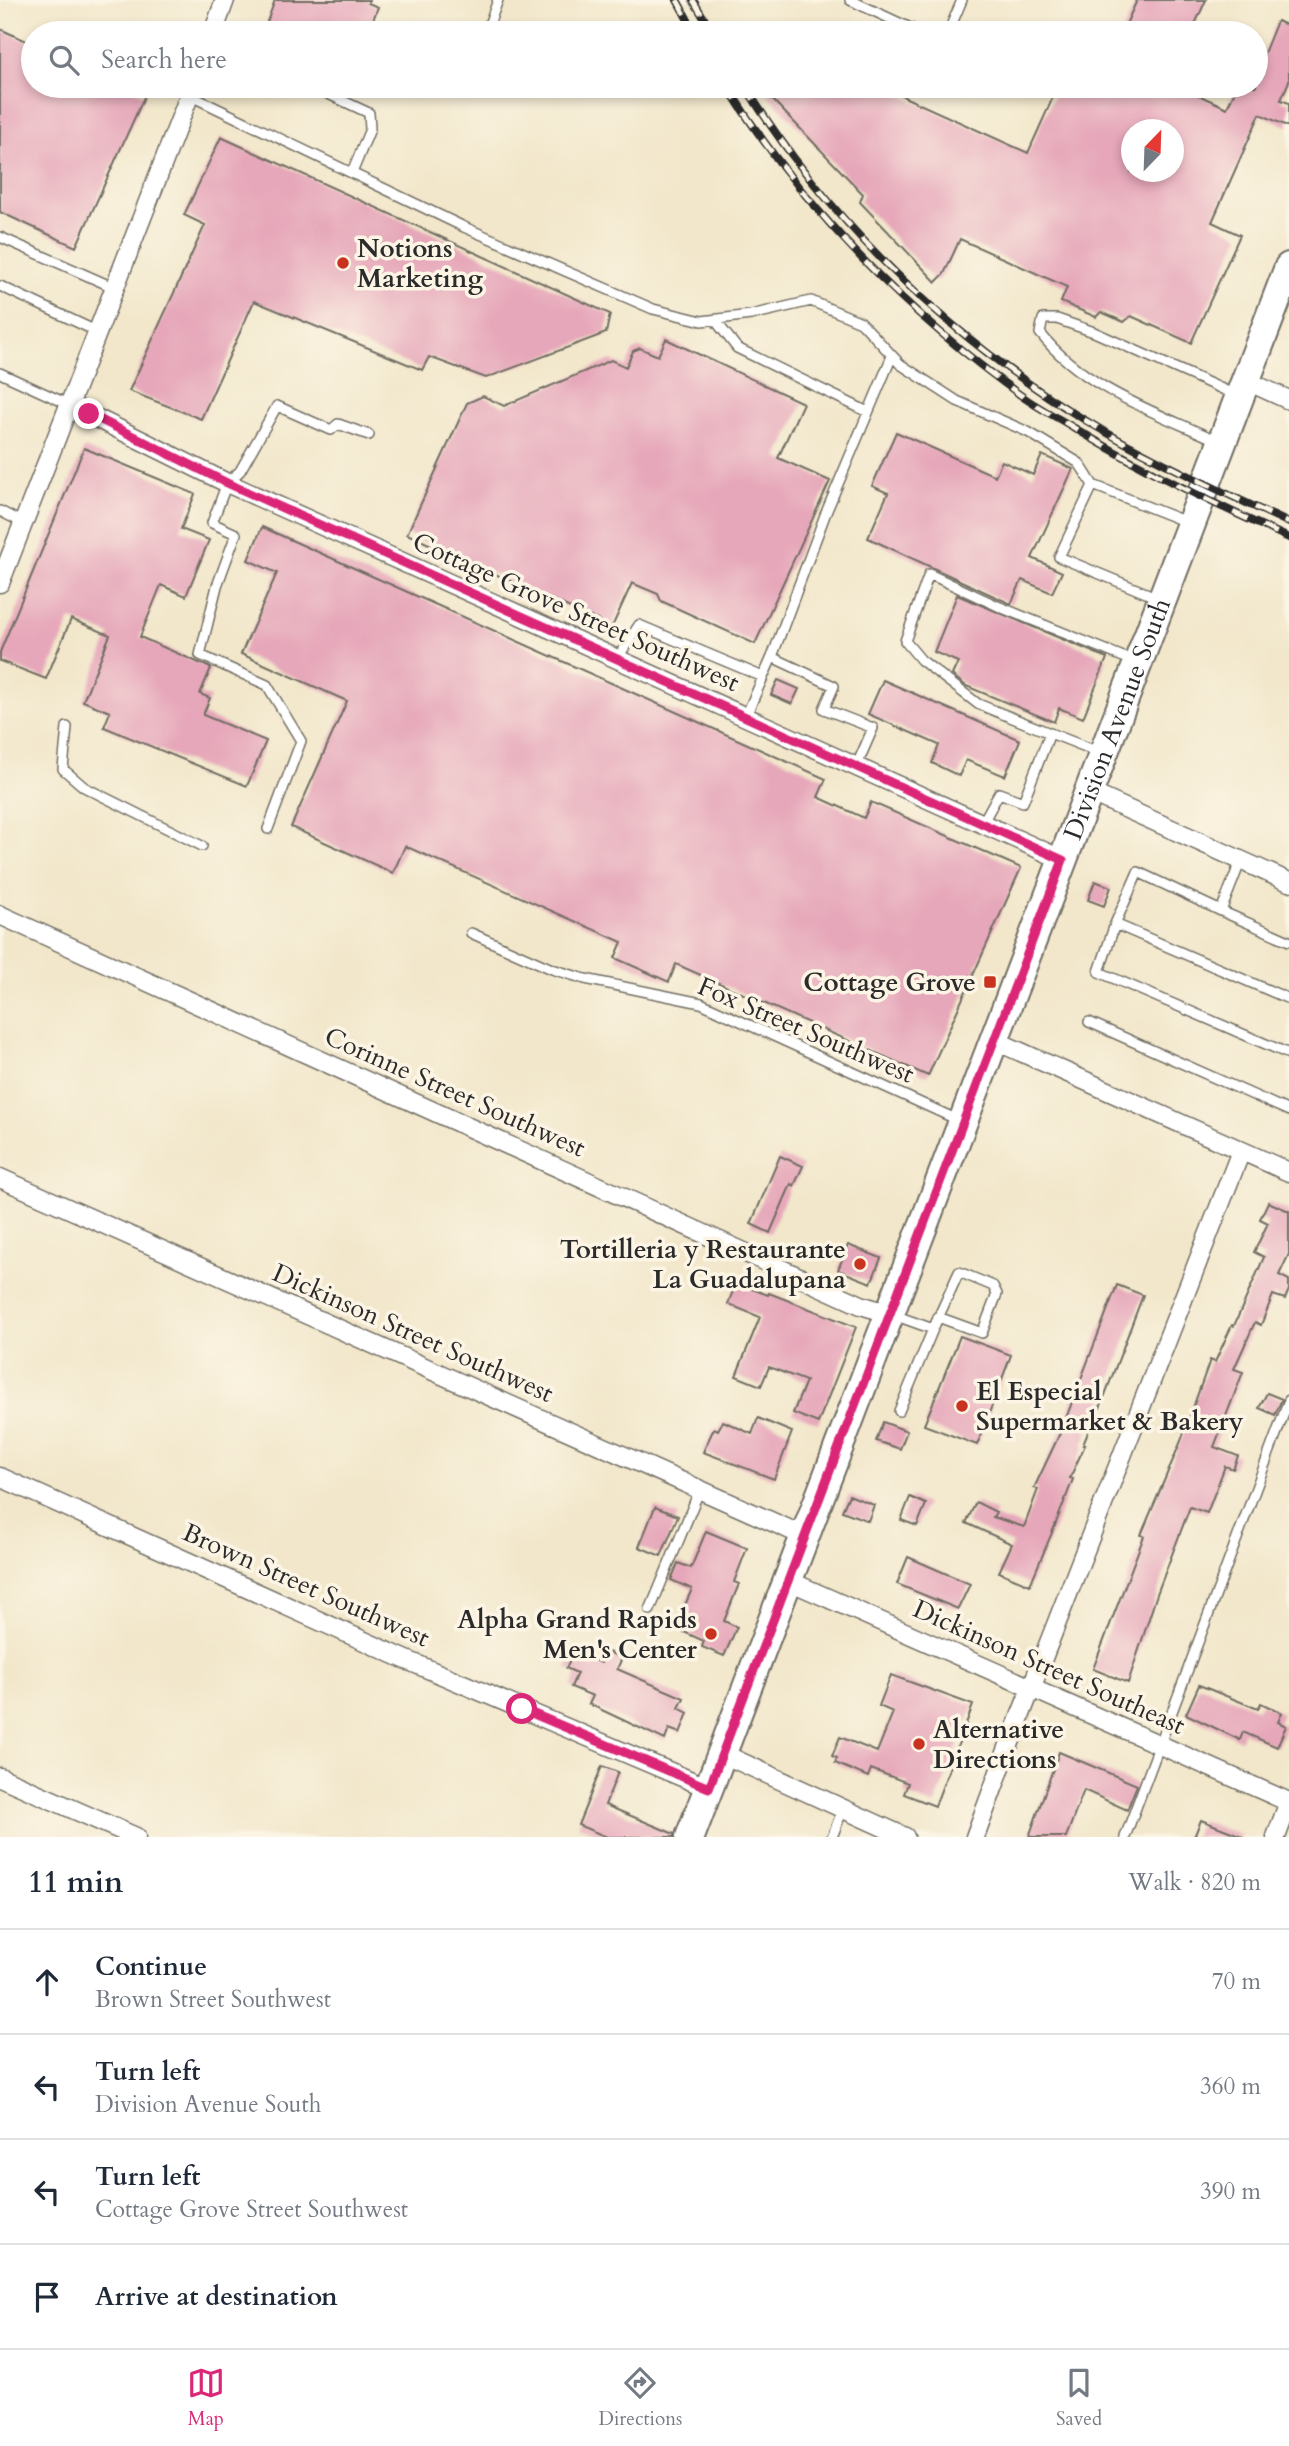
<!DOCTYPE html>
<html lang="en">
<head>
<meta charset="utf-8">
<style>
  body { margin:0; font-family:Cardo,serif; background:#f2f2f3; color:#1f2937 }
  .compass { position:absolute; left:1121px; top:119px; width:63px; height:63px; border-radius:50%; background:#fff; box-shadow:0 4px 10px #0003; rotate:23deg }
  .stop { position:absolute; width:21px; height:21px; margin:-16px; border:5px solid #db2777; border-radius:50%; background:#fff }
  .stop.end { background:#db2777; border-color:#fff; box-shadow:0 2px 7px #0008 }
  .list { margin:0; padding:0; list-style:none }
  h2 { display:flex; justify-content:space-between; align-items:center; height:91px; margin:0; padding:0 28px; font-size:30px }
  h2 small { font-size:23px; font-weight:400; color:#747a83 }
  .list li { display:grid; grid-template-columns:46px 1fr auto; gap:21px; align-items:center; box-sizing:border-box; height:105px; padding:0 28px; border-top:2px solid #e0e1e3 }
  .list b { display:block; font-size:26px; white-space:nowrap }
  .list p { margin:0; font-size:23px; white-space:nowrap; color:#747a83 }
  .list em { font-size:23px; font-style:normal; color:#747a83 }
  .icon { flex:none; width:38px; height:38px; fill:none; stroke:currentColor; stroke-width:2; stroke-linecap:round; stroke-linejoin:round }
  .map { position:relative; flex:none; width:1289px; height:1837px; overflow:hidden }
  .search { position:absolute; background:#fff; box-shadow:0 4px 10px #0003; left:21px; right:21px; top:21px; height:77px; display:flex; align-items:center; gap:18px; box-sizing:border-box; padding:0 24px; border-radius:38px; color:#747a83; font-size:26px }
  .sheet { height:511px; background:#fff }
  nav { display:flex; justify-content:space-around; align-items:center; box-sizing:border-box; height:98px; border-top:2px solid #e0e1e3; background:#fff; font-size:19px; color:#747a83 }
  nav a { display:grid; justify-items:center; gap:4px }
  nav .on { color:#db2777 }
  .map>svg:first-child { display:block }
  .building { fill:#e6a7ba; fill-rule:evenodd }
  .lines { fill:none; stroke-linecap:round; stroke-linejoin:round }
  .lane-casing { stroke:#716d63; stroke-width:12 }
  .street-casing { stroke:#716d63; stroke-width:21 }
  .primary-casing { stroke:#716d63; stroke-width:32 }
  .lane { stroke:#fff; stroke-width:9 }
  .street { stroke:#fff; stroke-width:18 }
  .primary { stroke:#fff; stroke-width:28 }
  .rail-casing { stroke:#2b2b2b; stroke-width:8 }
  .rail { stroke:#fcf5e5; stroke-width:5; stroke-dasharray:16; stroke-linecap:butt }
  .route { stroke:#db2777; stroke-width:9 }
  .poi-dot { fill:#c8321e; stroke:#fcf5e5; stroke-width:2.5 }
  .labels { text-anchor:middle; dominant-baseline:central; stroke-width:7; stroke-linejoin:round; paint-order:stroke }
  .poi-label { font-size:26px; font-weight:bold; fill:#2b2b2b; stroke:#fcf5e5; text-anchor:start }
  .street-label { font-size:26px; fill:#2b2b2b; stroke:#fcf5e5 }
</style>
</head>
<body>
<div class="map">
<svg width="1289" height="1837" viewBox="0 0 1289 1837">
  <rect width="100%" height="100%" fill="#fcf5e5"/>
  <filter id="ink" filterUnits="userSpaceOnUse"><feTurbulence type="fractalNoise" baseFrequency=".0143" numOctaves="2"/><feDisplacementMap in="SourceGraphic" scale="14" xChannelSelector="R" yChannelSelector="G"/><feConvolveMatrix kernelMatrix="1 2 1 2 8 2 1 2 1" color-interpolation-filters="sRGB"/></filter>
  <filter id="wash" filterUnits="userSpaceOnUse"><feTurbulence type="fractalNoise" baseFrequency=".00686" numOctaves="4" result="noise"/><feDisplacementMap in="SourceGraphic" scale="28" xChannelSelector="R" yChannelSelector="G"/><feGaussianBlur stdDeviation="1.57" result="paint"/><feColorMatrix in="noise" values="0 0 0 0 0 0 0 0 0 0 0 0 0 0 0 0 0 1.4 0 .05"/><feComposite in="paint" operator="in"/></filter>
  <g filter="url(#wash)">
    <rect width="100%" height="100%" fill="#f2e7cb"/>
    <g id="blocks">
      <path class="building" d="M275 0H369L368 3 378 7 373 20 382 33H263Z
        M1137 0H1206L1191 33H1122Z
        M1277 21 1289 26V81L1281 100 1289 103V127L1260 114 1212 222 1240 235 1191 343 1131 316 1124 322 1101 312 1096 317 1061 302 1067 287 960 239 944 274 936 282 860 202 863 194 768 95 772 86H892L904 97 1028 153 1058 86H1178L1227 108 1237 86H1256V73ZM1131 130H1173V172H1131Z
        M0 29 33 44V86H124L145 95 76 247 0 212Z
        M221 137 610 314 606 333 486 378 429 357 422 370 254 301 201 419 129 391 205 225 184 215Z
        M666 339 803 403 778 458 830 481 755 644 661 601 658 594 632 583 612 627 407 534 467 403 483 396 504 406 611 360 626 367 633 351 640 348 658 356Z
        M896 432 995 476 1002 461 1033 475 1042 455 1073 469 1032 558 1062 572 1052 593 1022 580 1011 604 868 538 888 493 872 486Z
        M84 448 195 494 181 529 209 540 186 596 161 585 140 637 211 668 200 694 210 698 203 715 266 741 247 786 104 727 110 712 83 701 110 635 71 619 46 679 0 661V652Z
        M262 527 826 779 818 797 864 818 871 802 1021 868 928 1076 676 964 669 982 615 958 622 942 405 846 393 873 291 827 347 701 241 654 277 573 248 560Z
        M957 595 1107 658 1083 718 1059 708 1054 722 966 686 952 675 958 662 934 652Z
        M778 680 799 689 792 704 771 695Z
        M883 680 1020 740 1005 776 966 760 959 776 932 763 939 745 868 714Z
        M1095 881 1111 887 1104 906 1088 900Z
        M780 1156 803 1166 794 1186 791 1184 770 1233 751 1224Z
        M1268 1202 1289 1211V1254L1279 1275 1289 1280V1290L1285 1299 1273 1295 1261 1325 1255 1322 1234 1369 1243 1372 1214 1447 1238 1456 1233 1469 1225 1466 1207 1513 1190 1507 1157 1594 1128 1683 1093 1669 1144 1536 1141 1535 1181 1441 1210 1360 1215 1362 1232 1325 1234 1326 1264 1257 1254 1252 1268 1223 1260 1219Z
        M848 1245 881 1258 871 1283 838 1270Z
        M736 1283 768 1295 769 1293 856 1327 818 1423 793 1413 806 1381 769 1367 761 1386 736 1376 760 1317 728 1304Z
        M1117 1285 1143 1295 1100 1408 1098 1407 1083 1445H1085L1070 1478 1073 1479 1054 1528 1030 1585 999 1572 1012 1544 966 1523 976 1502 996 1512 993 1517 1024 1527 1038 1489 1034 1488 1061 1431Z
        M960 1336 1011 1355 977 1445 924 1425Z
        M1267 1393 1282 1399 1275 1415 1259 1408Z
        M758 1418 792 1432 774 1479 703 1452 714 1428 718 1430 723 1421 752 1434Z
        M883 1422 907 1431 900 1449 876 1441Z
        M849 1495 874 1505 868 1521 842 1511Z
        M910 1497 926 1504 917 1526 901 1520Z
        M655 1507 678 1516 661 1556 639 1547Z
        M706 1531 747 1548 734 1582 739 1584 724 1621 737 1627 724 1656 702 1647 704 1641 675 1628 692 1589 671 1580 678 1563 691 1568Z
        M908 1557 970 1584 958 1609 897 1584Z
        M574 1651 601 1663 606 1651 622 1658 617 1669 684 1698 679 1708 688 1713 680 1733 669 1729 665 1740 589 1704 593 1696 571 1687 577 1673 566 1668Z
        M891 1675 973 1705 935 1806 904 1794 908 1783 871 1769 868 1777 835 1763 837 1758 832 1756 840 1737 877 1752 893 1712 879 1706Z
        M1199 1685 1258 1709 1261 1703 1282 1713 1278 1722 1286 1726 1277 1747 1243 1732 1240 1740 1186 1714Z
        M1059 1752 1137 1785 1127 1810 1084 1790 1066 1837H1029Z
        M602 1766 618 1772 605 1805 674 1834V1837H607L578 1825Z
        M1201 1820 1242 1836V1837H1194Z"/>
    </g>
  </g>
  <g filter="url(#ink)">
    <use href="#blocks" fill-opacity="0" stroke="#716d63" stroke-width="2"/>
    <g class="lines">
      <defs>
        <path id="lane" d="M850 0 921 33
          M486 33 498 0
          M948 33 962 0
          M311 86 369 113 370 129 352 173
          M189 95 464 227 653 309 702 321 751 315 811 301 861 322 900 364 957 401 1028 432 1079 463 1093 485
          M0 237 115 288
          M0 286 98 332
          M715 320 737 348 868 412
          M0 373 70 405
          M1220 442C1158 413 1084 389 1040 333L1043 319H1057L1094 332 1238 396
          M0 511 23 523
          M1158 598 1059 557 1093 485 1189 523
          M772 657 825 515 892 356
          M617 659 639 625 763 677
          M745 718 772 657 834 686 824 709 873 728 856 767
          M67 727 63 769 84 787 202 846
          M1050 733 978 704 921 660 905 641 929 574 1000 607 1133 661
          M982 824 999 793 1023 802 1050 733 1101 753
          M268 829 301 741 267 685 200 655 217 586 236 534 212 523 227 483 240 471 277 406 331 430 338 424 369 435
          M1241 860 1221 911 1138 872 1115 924 1099 972 1289 1054
          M1221 911 1289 941
          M1115 924 1289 999
          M471 933 552 969 585 979 701 1003 958 1120
          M1089 1022 1289 1111
          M891 1314 933 1329 899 1411
          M933 1329 959 1272 993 1286 997 1294 982 1333 938 1317
          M650 1610 700 1489
          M832 1837 843 1809
          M1125 1837 1289 1400"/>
        <path id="street" d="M213 33 225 0
          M1245 380 1289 400
          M70 405 227 483 1063 860
          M0 583 193 86
          M1087 791 1289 882
          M0 915 861 1305 890 1314
          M994 1040 1289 1172
          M0 1178 804 1536
          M0 1477 402 1658 708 1788
          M787 1580 1289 1802 1276 1837
          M721 1753 905 1837
          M0 1777 136 1837
          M975 1837 1009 1745 1241 1151"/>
        <g id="primary">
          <path id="s1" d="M690 1837 1289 267"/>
        </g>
      </defs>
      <use href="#lane" class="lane-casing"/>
      <use href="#street" class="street-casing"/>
      <use href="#primary" class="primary-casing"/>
      <use href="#lane" class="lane"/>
      <use href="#street" class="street"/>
      <use href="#primary" class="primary"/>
      <defs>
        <path id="rail" d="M677 0 695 33
          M693 0 713 33
          M727 86C803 209 909 316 1026 399 1042 410 1060 419 1076 429 1145 471 1216 505 1289 538
          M745 86C821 210 929 317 1050 398 1125 448 1208 485 1289 523"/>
      </defs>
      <use href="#rail" class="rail-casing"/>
      <use href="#rail" class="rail"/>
    </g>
  </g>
  <g class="lines" filter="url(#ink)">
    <path class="route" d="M89 414 227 483 1063 860 709 1788 522 1709"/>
  </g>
  <g class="poi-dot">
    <circle cx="343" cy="263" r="7"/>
    <rect x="983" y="975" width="14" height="14" rx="3.5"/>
    <circle cx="860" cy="1264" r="7"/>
    <circle cx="962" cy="1406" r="7"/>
    <circle cx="711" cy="1634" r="7"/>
    <circle cx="919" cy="1744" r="7"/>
  </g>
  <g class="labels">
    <g class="poi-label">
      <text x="357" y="248">Notions<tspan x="357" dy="30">Marketing</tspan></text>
      <text x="976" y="982" text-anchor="end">Cottage Grove</text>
      <text x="846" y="1249" text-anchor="end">Tortilleria y Restaurante<tspan x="846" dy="30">La Guadalupana</tspan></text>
      <text x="976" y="1391">El Especial<tspan x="976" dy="30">Supermarket &amp; Bakery</tspan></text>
      <text x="697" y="1619" text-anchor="end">Alpha Grand Rapids<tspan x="697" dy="30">Men's Center</tspan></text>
      <text x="933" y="1729">Alternative<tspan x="933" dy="30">Directions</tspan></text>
    </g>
    <g class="street-label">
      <text transform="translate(576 612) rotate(24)">Cottage Grove Street Southwest</text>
      <text stroke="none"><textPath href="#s1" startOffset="1197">Division Avenue South</textPath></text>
      <text transform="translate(806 1030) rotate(23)">Fox Street Southwest</text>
      <text transform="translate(455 1092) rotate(24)">Corinne Street Southwest</text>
      <text transform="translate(413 1333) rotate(24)">Dickinson Street Southwest</text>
      <text transform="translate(306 1585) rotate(24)">Brown Street Southwest</text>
      <text transform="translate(1049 1667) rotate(24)">Dickinson Street Southeast</text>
    </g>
  </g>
</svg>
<svg class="compass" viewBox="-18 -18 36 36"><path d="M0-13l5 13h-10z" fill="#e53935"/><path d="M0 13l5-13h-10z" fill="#747a83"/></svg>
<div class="stop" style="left:522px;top:1709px"></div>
<div class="stop end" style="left:89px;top:414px"></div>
<div class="search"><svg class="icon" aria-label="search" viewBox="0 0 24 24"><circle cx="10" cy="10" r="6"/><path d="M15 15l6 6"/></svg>Search here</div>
</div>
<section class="sheet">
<h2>11 min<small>Walk · 820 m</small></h2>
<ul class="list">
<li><svg class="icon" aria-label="ahead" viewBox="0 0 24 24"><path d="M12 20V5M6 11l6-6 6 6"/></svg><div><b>Continue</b><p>Brown Street Southwest</p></div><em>70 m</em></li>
<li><svg class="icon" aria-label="left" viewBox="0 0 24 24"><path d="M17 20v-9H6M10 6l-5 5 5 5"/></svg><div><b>Turn left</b><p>Division Avenue South</p></div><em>360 m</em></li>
<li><svg class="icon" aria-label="left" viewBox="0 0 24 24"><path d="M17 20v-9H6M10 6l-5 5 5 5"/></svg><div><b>Turn left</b><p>Cottage Grove Street Southwest</p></div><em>390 m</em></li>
<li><svg class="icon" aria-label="arrive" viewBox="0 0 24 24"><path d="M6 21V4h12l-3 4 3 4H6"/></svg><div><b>Arrive at destination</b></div></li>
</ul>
</section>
<nav>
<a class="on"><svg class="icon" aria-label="map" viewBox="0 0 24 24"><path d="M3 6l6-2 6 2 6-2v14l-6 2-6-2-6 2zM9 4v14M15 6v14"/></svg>Map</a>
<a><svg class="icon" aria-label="directions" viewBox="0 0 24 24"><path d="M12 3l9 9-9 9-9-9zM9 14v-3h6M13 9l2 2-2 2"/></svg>Directions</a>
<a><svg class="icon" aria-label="saved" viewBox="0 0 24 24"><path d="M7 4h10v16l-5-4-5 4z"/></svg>Saved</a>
</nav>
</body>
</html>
